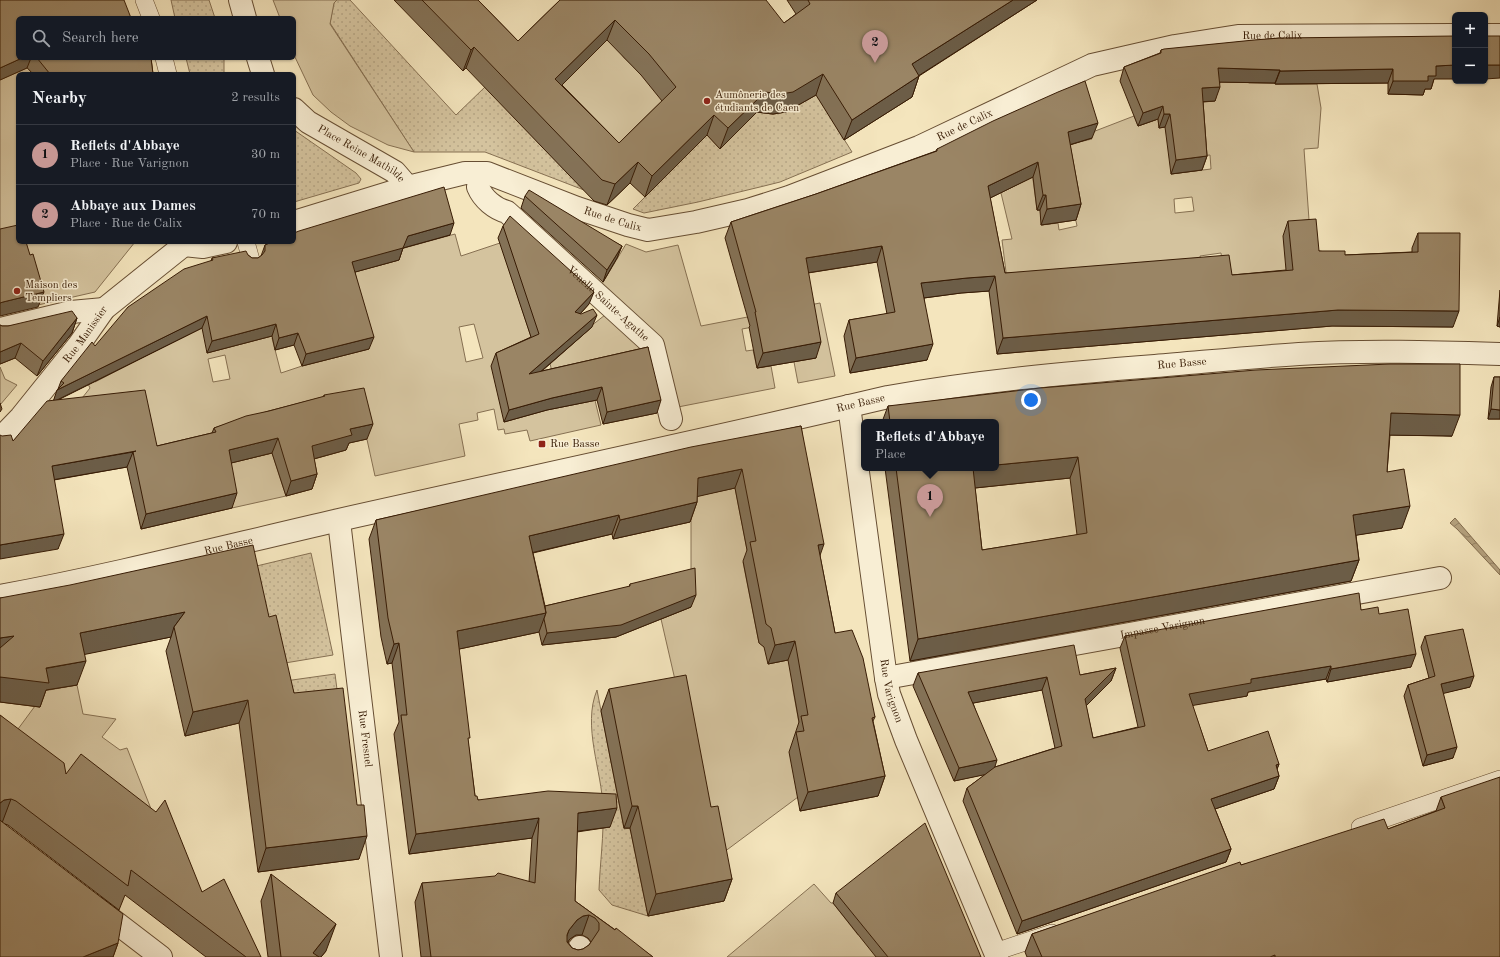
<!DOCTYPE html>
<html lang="en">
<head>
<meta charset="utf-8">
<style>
  body { margin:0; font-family:"Old Standard TT",serif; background:#242831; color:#f1f3f6 }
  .controls { position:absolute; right:12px; top:12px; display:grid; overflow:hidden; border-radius:6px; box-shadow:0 1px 3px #0004 }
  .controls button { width:36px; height:36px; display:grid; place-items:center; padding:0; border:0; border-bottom:1px solid #363941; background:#171b24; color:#f1f3f6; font:20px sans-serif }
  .you { position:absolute; left:1031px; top:400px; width:14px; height:14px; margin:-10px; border:3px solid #fff; border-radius:50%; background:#1a73e8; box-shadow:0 0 0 6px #1a73e833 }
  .badge { display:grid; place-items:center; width:26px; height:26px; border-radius:50%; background:#c59692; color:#111; font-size:13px; font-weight:700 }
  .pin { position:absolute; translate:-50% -33px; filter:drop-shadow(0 1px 2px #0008) }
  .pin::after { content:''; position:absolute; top:21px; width:14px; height:12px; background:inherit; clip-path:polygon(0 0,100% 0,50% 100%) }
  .popup { position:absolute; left:861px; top:419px; width:138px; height:52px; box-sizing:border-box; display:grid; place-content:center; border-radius:6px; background:#171b24; filter:drop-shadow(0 1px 3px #0005); font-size:13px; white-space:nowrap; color:#9ea1a6 }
  .popup b { font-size:15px; color:#f1f3f6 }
  .popup::after { content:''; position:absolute; left:50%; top:100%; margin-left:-8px; border:8px solid transparent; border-top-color:#171b24 }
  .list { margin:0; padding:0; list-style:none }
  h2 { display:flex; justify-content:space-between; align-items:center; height:52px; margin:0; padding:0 16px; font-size:17px }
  h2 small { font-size:13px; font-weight:400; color:#9ea1a6 }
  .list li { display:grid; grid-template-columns:26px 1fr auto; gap:12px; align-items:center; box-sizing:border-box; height:60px; padding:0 16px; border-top:1px solid #363941 }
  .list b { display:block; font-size:15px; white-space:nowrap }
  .list p { margin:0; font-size:13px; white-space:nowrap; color:#9ea1a6 }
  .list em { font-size:13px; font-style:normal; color:#9ea1a6 }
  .icon { flex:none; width:22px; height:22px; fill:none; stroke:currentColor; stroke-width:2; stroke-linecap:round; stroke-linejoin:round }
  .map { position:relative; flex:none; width:1500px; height:957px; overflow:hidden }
  .search { position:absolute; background:#171b24; box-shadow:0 1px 3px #0004; left:16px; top:16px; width:280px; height:44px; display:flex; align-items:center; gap:10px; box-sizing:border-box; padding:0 14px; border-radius:6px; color:#9ea1a6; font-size:15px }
  .panel { position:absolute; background:#171b24; box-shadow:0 1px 3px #0004; left:16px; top:72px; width:280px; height:172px; border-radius:6px }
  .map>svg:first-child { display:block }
  .grass { fill:url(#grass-dots); stroke:#867052 }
  .garden { fill:#d4c39e; stroke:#867052; fill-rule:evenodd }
  .water { fill:url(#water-waves); stroke:#826c4e }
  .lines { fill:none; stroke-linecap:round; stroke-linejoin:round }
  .service-casing { stroke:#674e33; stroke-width:18 }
  .pedestrian-casing { stroke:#674e33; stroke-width:24 }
  .minor-casing { stroke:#674e33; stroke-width:24 }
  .service { stroke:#f8eed4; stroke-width:17 }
  .pedestrian { stroke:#f8eed4; stroke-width:22 }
  .minor { stroke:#f8eed4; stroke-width:22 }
  .wall { fill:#847257; stroke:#381c05; fill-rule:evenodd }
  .shaded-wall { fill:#6c5d47; stroke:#381c05 }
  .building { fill:#9a8565; stroke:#381c05; fill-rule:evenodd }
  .poi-dot { fill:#8f2418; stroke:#f8eed4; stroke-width:1.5 }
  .labels { text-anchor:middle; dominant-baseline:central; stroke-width:3; stroke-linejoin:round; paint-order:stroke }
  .street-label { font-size:11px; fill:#381c05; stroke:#f8eed4 }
  .poi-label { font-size:11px; fill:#381c05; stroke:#f8eed4; text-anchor:start }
</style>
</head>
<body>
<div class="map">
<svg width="1500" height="957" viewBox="0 0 1500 957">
  <defs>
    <pattern id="grass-dots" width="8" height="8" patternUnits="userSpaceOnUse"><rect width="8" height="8" fill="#d4c39e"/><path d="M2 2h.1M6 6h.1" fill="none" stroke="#b7a787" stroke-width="1.8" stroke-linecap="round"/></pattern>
    <pattern id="water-waves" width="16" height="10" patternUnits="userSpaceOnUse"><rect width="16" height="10" fill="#b4a17e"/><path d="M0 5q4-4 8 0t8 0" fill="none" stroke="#938265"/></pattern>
  </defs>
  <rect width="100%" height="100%" fill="#f4e5bd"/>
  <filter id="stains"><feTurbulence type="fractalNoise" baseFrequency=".005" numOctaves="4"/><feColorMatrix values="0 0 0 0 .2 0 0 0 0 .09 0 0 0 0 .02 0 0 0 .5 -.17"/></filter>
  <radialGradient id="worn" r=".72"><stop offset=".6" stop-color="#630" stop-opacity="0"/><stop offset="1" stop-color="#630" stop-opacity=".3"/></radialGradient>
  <path class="grass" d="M171 0H209L215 18H175Z
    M337 0H350L456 115 485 87 584 190 485 152H414L330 23 334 3Z
    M186 58H224V74H190Z
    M801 70 852 152 780 182 764 186 698 202 644 213 633 209 707 135 720 149 746 111 773 114 786 112Z
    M294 130 356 173 361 179 359 183 294 202Z
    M311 553 333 655 267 666 244 569Z
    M335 674 355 828 285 717 278 682Z
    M597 690 624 829 630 828 648 916 612 905 599 890C600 863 604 835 603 808 602 771 582 726 597 690Z"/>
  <path class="garden" d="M273 0H337L334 3 330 24 414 152 388 145 350 126 331 112 313 95 294 55V18H280Z
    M610 37 624 58 674 102 612 163 548 99Z
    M1211 58 1249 83H1275L1276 84H1317L1321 108 1318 148 1304 149 1310 234 1291 285 1226 291 1221 253 1200 256 1207 302 1008 288 1002 240 1012 239 1001 193 1048 137 1075 143 1092 139 1090 133 1134 116 1138 126 1158 119 1159 128ZM1210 155 1211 169 1171 174 1201 156ZM1032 172 1070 192 1077 226 1059 230 1058 223 1042 225 1040 210H1037ZM1192 197 1194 211 1175 213 1174 199Z
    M27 68 33 74H18V242H135L95 292 38 305 0 243V80Z
    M455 234 461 256 503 242 506 260 534 346 503 360 559 403 549 359 605 315 645 351 588 372 601 425 530 441 527 430 505 434 504 429 498 430 494 409 477 413 478 420 459 424 465 456 375 476 359 403 247 459 272 453 286 496 232 508 218 439 172 456 75 407 90 388 81 370 95 382 161 348 192 322 264 324 273 338H272L281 373 302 366 281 286 377 266 398 260 399 258 397 250ZM474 324 483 358 466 362 459 327ZM225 355 230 379 213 382 208 359Z
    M626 244 646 252 678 245 701 326 820 303 835 376 798 383 794 362 808 317 742 329 746 351 753 350 757 368 771 366 775 388 678 407 602 284Z
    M0 367 5 379 17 385 0 405Z
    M735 488 749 560 743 562 759 643 764 647 794 659 793 690 801 734 797 750 798 797 716 858 661 619 691 607V495Z
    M77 685 83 714 116 719 102 737 120 750 127 748 157 824 4 748 35 706 40 707 38 692Z
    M814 884 831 903H833L858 935 895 906 889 957H727Z"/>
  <path class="water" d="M1455 518 1500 570V575L1457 529 1450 523Z"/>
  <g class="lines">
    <defs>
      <path id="service" d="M144 0 151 18
        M164 58 168 74
        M246 242 251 260
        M1360 827 1500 779
        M995 952 1052 933"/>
      <g id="pedestrian">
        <path id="s1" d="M478 187C483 199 495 209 507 212L653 345 671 419"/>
      </g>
      <g id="minor">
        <path d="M240 0 245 18"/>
        <path d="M1485 35H1500"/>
        <path d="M258 58 263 74"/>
        <path id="s2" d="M294 109 308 122 395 172 408 187 465 173H487L577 208 628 225 648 230 696 222 748 210 789 197 919 147 1092 65 1175 46 1238 36 1455 35"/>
        <path d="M294 222 408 187"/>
        <path d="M184 245 203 247 226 242"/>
        <path d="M0 329 71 312 104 309"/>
        <path id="s3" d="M849 406 886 678 889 694 906 740 997 957"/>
        <path id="s4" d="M0 439 21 417 78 346 104 309 184 245 186 242"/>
        <path id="s5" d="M339 521 391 957"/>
        <path id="s6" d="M0 596C114 575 226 546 339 520 522 479 706 440 888 397 977 381 1065 373 1155 366 1203 362 1251 357 1299 354 1366 350 1433 352 1500 354"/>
        <path id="s7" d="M886 678 1440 578"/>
        <path d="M97 908 161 957"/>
        <path d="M572 957 580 947"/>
      </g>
    </defs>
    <use href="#service" class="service-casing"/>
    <use href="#pedestrian" class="pedestrian-casing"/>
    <use href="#minor" class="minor-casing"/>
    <use href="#service" class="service"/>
    <use href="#pedestrian" class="pedestrian"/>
    <use href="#minor" class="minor"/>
  </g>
  <path class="wall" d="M394 0H478L518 41 560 0 784 23 796 14 787 0H1037L919 76 912 97 844 140 816 95 786 112 773 114 757 112 720 149 707 135 645 197 630 183 607 205 594 201 466 68 463 71ZM607 40 641 75 662 101 619 143 562 85Z
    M1280 38 1434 79 1431 89H1425L1423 95 1388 94V83L1275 84V83L1220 82 1215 101 1203 102 1207 156 1202 170 1171 174 1165 127 1159 128 1158 119 1138 126 1120 81 1124 67 1160 53 1161 50Z
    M18 58H151L153 74H33Z
    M1092 138 1070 145 1081 204 1076 220 1041 225 1040 210H1037L1033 177 990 198 1005 273 1232 275 1286 270 1283 236 1288 221 1319 251 1345 255 1412 252V248L1418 233 1453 327 1332 326 997 354 989 291 961 293 924 298 927 360 850 373 844 336 849 320 887 314 877 262 808 273 816 358 757 368 749 327 750 326 725 238 731 222 816 194 936 151 937 149Z
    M525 196 622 246 617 258 603 282 521 208Z
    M503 226 589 304 580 314 592 327 542 371 648 347 657 413 603 424 597 400 547 410 504 422 491 366 496 353 531 337 498 238Z
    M450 235 403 248 399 260 355 272 369 349 302 366 294 345 275 350 272 336 207 353 202 328 58 400 157 446 212 433 214 428 269 411 323 397 324 395 367 439 349 443 346 450 314 459 317 474 312 489 286 496 272 453 231 463 232 508 141 529 127 467 54 480 58 549 13 441 54 400 61 381 95 346 211 261 212 258 248 255 252 258H258L261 256 265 245Z
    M1500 290V327L1497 326Z
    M77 318 72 333 37 376 15 358 0 364V325L2 326H8Z
    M1494 377H1500V419H1488L1491 387Z
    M888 406 1452 436 1390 435 1387 472 1402 528 1356 535 1359 560 1351 581 910 661 885 468H996V422H882ZM1070 478 1077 535 982 550 975 488Z
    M801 426 820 556 835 633 875 717 873 721 885 776 878 796 800 811 789 752 799 722 788 660 768 664 764 647 759 643 743 561 747 550 735 488 697 496V502L690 522 613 539 612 534 533 553 545 606 629 587 630 584 691 607 616 637 542 645 539 632 459 649 468 742 475 796 478 800 610 827 577 832 575 901 653 957H421L415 902 422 883 529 882 532 838 409 854 394 734 399 722 392 663 387 664 381 637 369 539 376 520ZM576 935H582L588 938 591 942 589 945 583 949 578 950 572 948 568 942 570 939Z
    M0 598 269 617 294 693 359 859 258 872 239 723 185 736 166 651 171 637 84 654 77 685 46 690 40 707 0 702Z
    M1361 610 1379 614 1411 667 1327 682 1326 679 1248 692 1247 696 1192 705 1208 751 1279 764 1277 769 1279 776 1274 789 1215 809 1231 849 1226 862 1017 934 963 801 967 788 986 774 954 781 913 686 918 673 1080 675 1116 668 1111 681 1086 706 1093 738 1138 727 1120 648 1125 636ZM1042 690 1055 748 995 767 973 703Z
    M1425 636 1470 687 1443 693 1453 758 1423 766 1404 696 1408 685 1429 678 1421 647Z
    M609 689 711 807 732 879 724 901 648 916 630 828H624L601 711Z
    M0 715 66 774 202 892 261 957H206L125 895 119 910 8 825 5 824 118 943 113 957H0Z
    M1441 797 1500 957H1027L1025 952 1032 934 1241 865 1388 829 1436 811Z
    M271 874 326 951 321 957H268L261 901Z
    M836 893 981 957H876L833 903Z"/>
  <path class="shaded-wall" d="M1013 0H1037L904 85 912 64Z
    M615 20 607 40 548 99 555 79Z
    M474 47 466 68 463 71 471 50Z
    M22 58H31L27 68 0 80V68Z
    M1455 65V79H1434L1431 89H1425L1423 95 1388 94 1393 81 1436 66Z
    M1485 65H1500V78L1485 79Z
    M1218 68 1280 70 1275 83 1214 82Z
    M1393 69 1388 83 1275 84 1280 71Z
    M823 74 816 95 786 112 773 114 757 112 720 149 728 128 765 92Z
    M919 76 912 97 844 140 852 120Z
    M1220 87 1215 101 1197 102 1202 88Z
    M1163 106 1158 119 1138 126 1143 113Z
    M1164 114H1170L1165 127 1159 128Z
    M714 115 707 135 645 197 652 176Z
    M1098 123 1092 138 1062 147 1068 132Z
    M1207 156 1202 170 1171 174 1176 160Z
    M638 162 630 183 607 205 615 184Z
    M1038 162 1033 177 982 202 988 186Z
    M1043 195H1046L1040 210H1037Z
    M1081 204 1076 220 1041 225 1047 209Z
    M454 223 450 235 403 248 399 260 348 274 352 262 408 236Z
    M622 246 617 258 603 282 607 270Z
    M882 246 877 262 800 274 806 258Z
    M995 276 989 291 961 293 916 299 921 283 967 278Z
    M44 292 38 307 0 316V303L3 302Z
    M594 292 589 304 571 324 575 312Z
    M1338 310 1459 311 1453 327 1332 326 997 354 1003 338Z
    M597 315 592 327 524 386 529 374Z
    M207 316 202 328 53 402 57 390Z
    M1500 317V327L1497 326Z
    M77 318 72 333 37 376 43 361Z
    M276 324 272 336 207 353 212 341Z
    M298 333 294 345 275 350 279 338Z
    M374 337 369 349 302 366 306 354Z
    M821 342 816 358 757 368 763 353Z
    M21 343 15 358 0 364V352Z
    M933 344 927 360 850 373 856 358Z
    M602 387 597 400 547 410 504 422 509 410 552 398Z
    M661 400 657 413 603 424 607 412Z
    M1491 409 1500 410V419H1488Z
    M1391 413 1460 415 1452 436 1383 435Z
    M373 424 367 439 349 443 346 450 306 461 312 446 350 429Z
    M278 438 272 453 223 465 229 450Z
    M133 452 127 467 46 481 52 466Z
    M1078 457 1070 478 965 489 973 468H996V465Z
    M742 469 735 488 691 498 698 478Z
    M317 474 312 489 286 496 291 481Z
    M237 493 232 508 141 529 146 514Z
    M697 502 690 522 613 539 620 520Z
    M1410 506 1402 528 1345 537 1353 515Z
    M619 515 612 534 522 555 529 536Z
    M64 534 58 549 0 559V545Z
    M824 544 817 564 818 545Z
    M1359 560 1351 581 910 661 918 639Z
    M696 595 691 607 616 637 542 645 547 633Z
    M185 612 174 627 171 637 72 657 80 633Z
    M546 613 539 632 450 651 457 631Z
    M14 636 0 660V638Z
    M795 641 788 660 768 664 775 645Z
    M399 643 392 663 387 664 394 644Z
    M1416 654 1411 667 1327 682 1331 669Z
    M86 661 77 685 46 690 40 707 0 702V677Z
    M1331 666 1326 679 1248 692 1247 696 1184 707 1189 694 1251 679Z
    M1116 668 1111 681 1080 712 1085 699Z
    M1474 676 1470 687 1437 695 1441 684Z
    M1047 677 1042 690 963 705 968 692Z
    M248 700 239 723 185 736 193 712Z
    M1457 747 1453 758 1423 766 1427 755Z
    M997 760 993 773 954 781 959 768Z
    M1279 764 1274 777 1276 765Z
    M885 776 878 796 800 811 808 792Z
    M1279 776 1274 789 1206 812 1211 799Z
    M11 799 2 823H0V803L4 800Z
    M632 806H638L630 828H624Z
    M617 808 610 827 571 832 578 813Z
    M539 818 532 838 409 854 416 834Z
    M367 836 359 859 258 872 266 848Z
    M1231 849 1226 862 1017 934 1022 921Z
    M732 879 724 901 648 916 656 894Z
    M589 915 582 935H576L570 939 562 949 569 930 577 920 583 916Z
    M336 924 326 951 321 957H311L313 953Z
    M118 943 113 957H83Z"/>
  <path class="building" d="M0 0H124L131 18H18V58H22L0 68Z
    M422 0H478L518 41 560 0H766L784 23 810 4 808 0H1013L912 64 919 76 852 120 823 74 793 92 781 94 765 92 728 128 714 115 652 176 638 162 615 184 602 180 474 47 471 50ZM615 20 649 54 676 87 619 143 555 79Z
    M1455 36V65L1436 66V76H1428V81H1393V69L1280 71V70L1218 68 1220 87 1202 88 1207 156 1176 160 1170 114H1164L1163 106 1143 113 1124 67 1161 53V50L1164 49 1254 40 1280 38Z
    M1485 36H1500V65H1485Z
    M37 58H151L153 74H50Z
    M1085 81 1098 123 1068 132 1081 204 1047 209 1046 195H1043L1038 162 988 186 1005 273 1229 255 1232 275 1293 270 1288 221 1316 219 1319 251H1345V255L1418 252V233H1460L1459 311 1338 310 1003 338 995 276 967 278 921 283 933 344 856 358 849 320 895 312 882 246 806 258 821 342 763 353 755 312H756L731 222 816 194 937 151V149L993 121 1058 92Z
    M444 187 454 223 408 236 403 248 352 262 374 337 306 354 298 333 279 338 276 324 212 341 207 316 57 390 64 383 61 381 92 342 95 346 128 307 184 269 213 260 212 258 246 251 248 255 252 258H258L262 255 265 251V245L272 242H294V233L299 231Z
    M529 190 622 246 607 270 525 196Z
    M510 216 594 292 575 312 581 314 593 309 597 315 529 374 648 347 661 400 607 412 602 387 552 398 509 410 496 353 539 334 503 226Z
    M18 225V242H26L30 255 33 254 44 292 3 302 0 303V229Z
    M72 311 77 318 43 361 21 343 0 352V325L2 326H8Z
    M1390 364H1460V415L1391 413 1387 472 1404 469 1410 506 1353 515 1359 560 918 639 896 468H973L982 550 1087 533 1078 457 996 465V422H890L888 406 1040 388 1256 370Z
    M1494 377H1500V410L1491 409Z
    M364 388 373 424 350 429 352 435 312 446 317 474 291 481 278 438 229 450 237 493 146 514 133 452 136 451 52 466 64 534 0 545V435L2 436 11 435 13 441 47 401 145 390 157 446 216 432 214 428 246 416 269 411 325 396 324 395Z
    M0 403 2 409 0 412Z
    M801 426 824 544 818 545 835 633 852 630 863 658 875 717 872 718 885 776 808 792 796 732 804 731 801 716 808 715 795 641 775 645 771 628 766 624 750 542 756 541 742 469 698 478 697 502 620 520 619 515 529 536 546 613 457 631 470 738H468L475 796H477L478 800 548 791 616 794 617 808 578 813 575 901 615 930 616 928 653 957H431L422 883 495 876 498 873 535 883 539 818 416 834 401 715H407L399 643 394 644 388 618 376 520 691 447ZM589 915 595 918 599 923V930L589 945 583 949 578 950 572 948 567 942V935L569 930 577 920 583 916Z
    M253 545 269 617 276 615 294 693 343 688 357 805H364L367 836 266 848 248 700 193 712 174 627 185 612 80 633 86 661 46 668 49 683 0 677V648L14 636 0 638V598L70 585Z
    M695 568 696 595 621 625 547 633 544 619 546 613 545 606 630 586V584Z
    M1359 593 1361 610 1378 607 1379 614 1408 609 1416 654 1331 669V666L1251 679V683L1189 694 1208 751 1268 731 1279 764 1276 765 1279 776 1211 799 1231 849 1022 921 967 788 995 767 1062 746 1047 677 968 692 997 760 959 768 918 673 1074 645 1080 675 1116 668 1085 699 1093 738 1145 726 1125 636Z
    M1463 629 1474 676 1441 684 1457 747 1427 755 1408 685 1435 676 1425 636Z
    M686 675 711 807 718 806 732 879 656 894 638 806H632L609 689Z
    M0 715 64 763 66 774 81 754 156 812 165 800 202 892 224 879 261 957H246L131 870 128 886 16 801 11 799 4 800 0 803Z
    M1500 777V957H1275V955L1270 957H1042L1032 934 1240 862 1241 865 1384 819 1388 829 1445 808 1441 797Z
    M0 820 1 821 123 914 118 943 83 957H0Z
    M925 823 981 957H888L836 893Z
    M271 874 336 924 313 953 319 957H281Z"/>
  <g class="poi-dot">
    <circle cx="707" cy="101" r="4"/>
    <circle cx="17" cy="291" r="4"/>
    <rect x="538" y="440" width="8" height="8" rx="2"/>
  </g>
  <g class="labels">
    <g class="street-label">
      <text stroke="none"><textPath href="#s2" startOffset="1050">Rue de Calix</textPath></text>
      <text stroke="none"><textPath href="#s2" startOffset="726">Rue de Calix</textPath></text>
      <text stroke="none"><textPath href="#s2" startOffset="81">Place Reine Mathilde</textPath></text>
      <text stroke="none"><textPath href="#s2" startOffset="354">Rue de Calix</textPath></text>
      <text stroke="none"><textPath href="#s1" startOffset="176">Venelle Sainte-Agathe</textPath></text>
      <text stroke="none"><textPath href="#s4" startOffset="135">Rue Manissier</textPath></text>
      <text stroke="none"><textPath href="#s6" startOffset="1206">Rue Basse</textPath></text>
      <text stroke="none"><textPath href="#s6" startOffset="882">Rue Basse</textPath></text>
      <text stroke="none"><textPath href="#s6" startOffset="234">Rue Basse</textPath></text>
      <text stroke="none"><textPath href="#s7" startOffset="281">Impasse Varignon</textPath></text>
      <text stroke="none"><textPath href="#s3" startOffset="288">Rue Varignon</textPath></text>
      <text stroke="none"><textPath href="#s5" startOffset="219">Rue Fresnel</textPath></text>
    </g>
    <g class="poi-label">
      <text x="715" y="95">Aumônerie des<tspan x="715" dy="13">étudiants de Caen</tspan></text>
      <text x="25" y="285">Maison des<tspan x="25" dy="13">Templiers</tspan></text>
      <text x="550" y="444">Rue Basse</text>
    </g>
  </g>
  <rect width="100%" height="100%" filter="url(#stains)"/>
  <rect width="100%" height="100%" fill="url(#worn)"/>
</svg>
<div class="controls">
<button>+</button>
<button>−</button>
</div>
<div class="you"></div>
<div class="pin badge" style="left:930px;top:517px">1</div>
<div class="popup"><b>Reflets d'Abbaye</b>Place</div>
<div class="pin badge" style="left:875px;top:63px">2</div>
<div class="search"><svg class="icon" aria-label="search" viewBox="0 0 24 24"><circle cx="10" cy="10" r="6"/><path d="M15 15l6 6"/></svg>Search here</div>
<section class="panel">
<h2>Nearby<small>2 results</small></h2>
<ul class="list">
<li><span class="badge">1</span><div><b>Reflets d'Abbaye</b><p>Place · Rue Varignon</p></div><em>30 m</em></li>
<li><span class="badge">2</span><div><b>Abbaye aux Dames</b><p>Place · Rue de Calix</p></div><em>70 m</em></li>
</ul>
</section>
</div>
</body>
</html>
